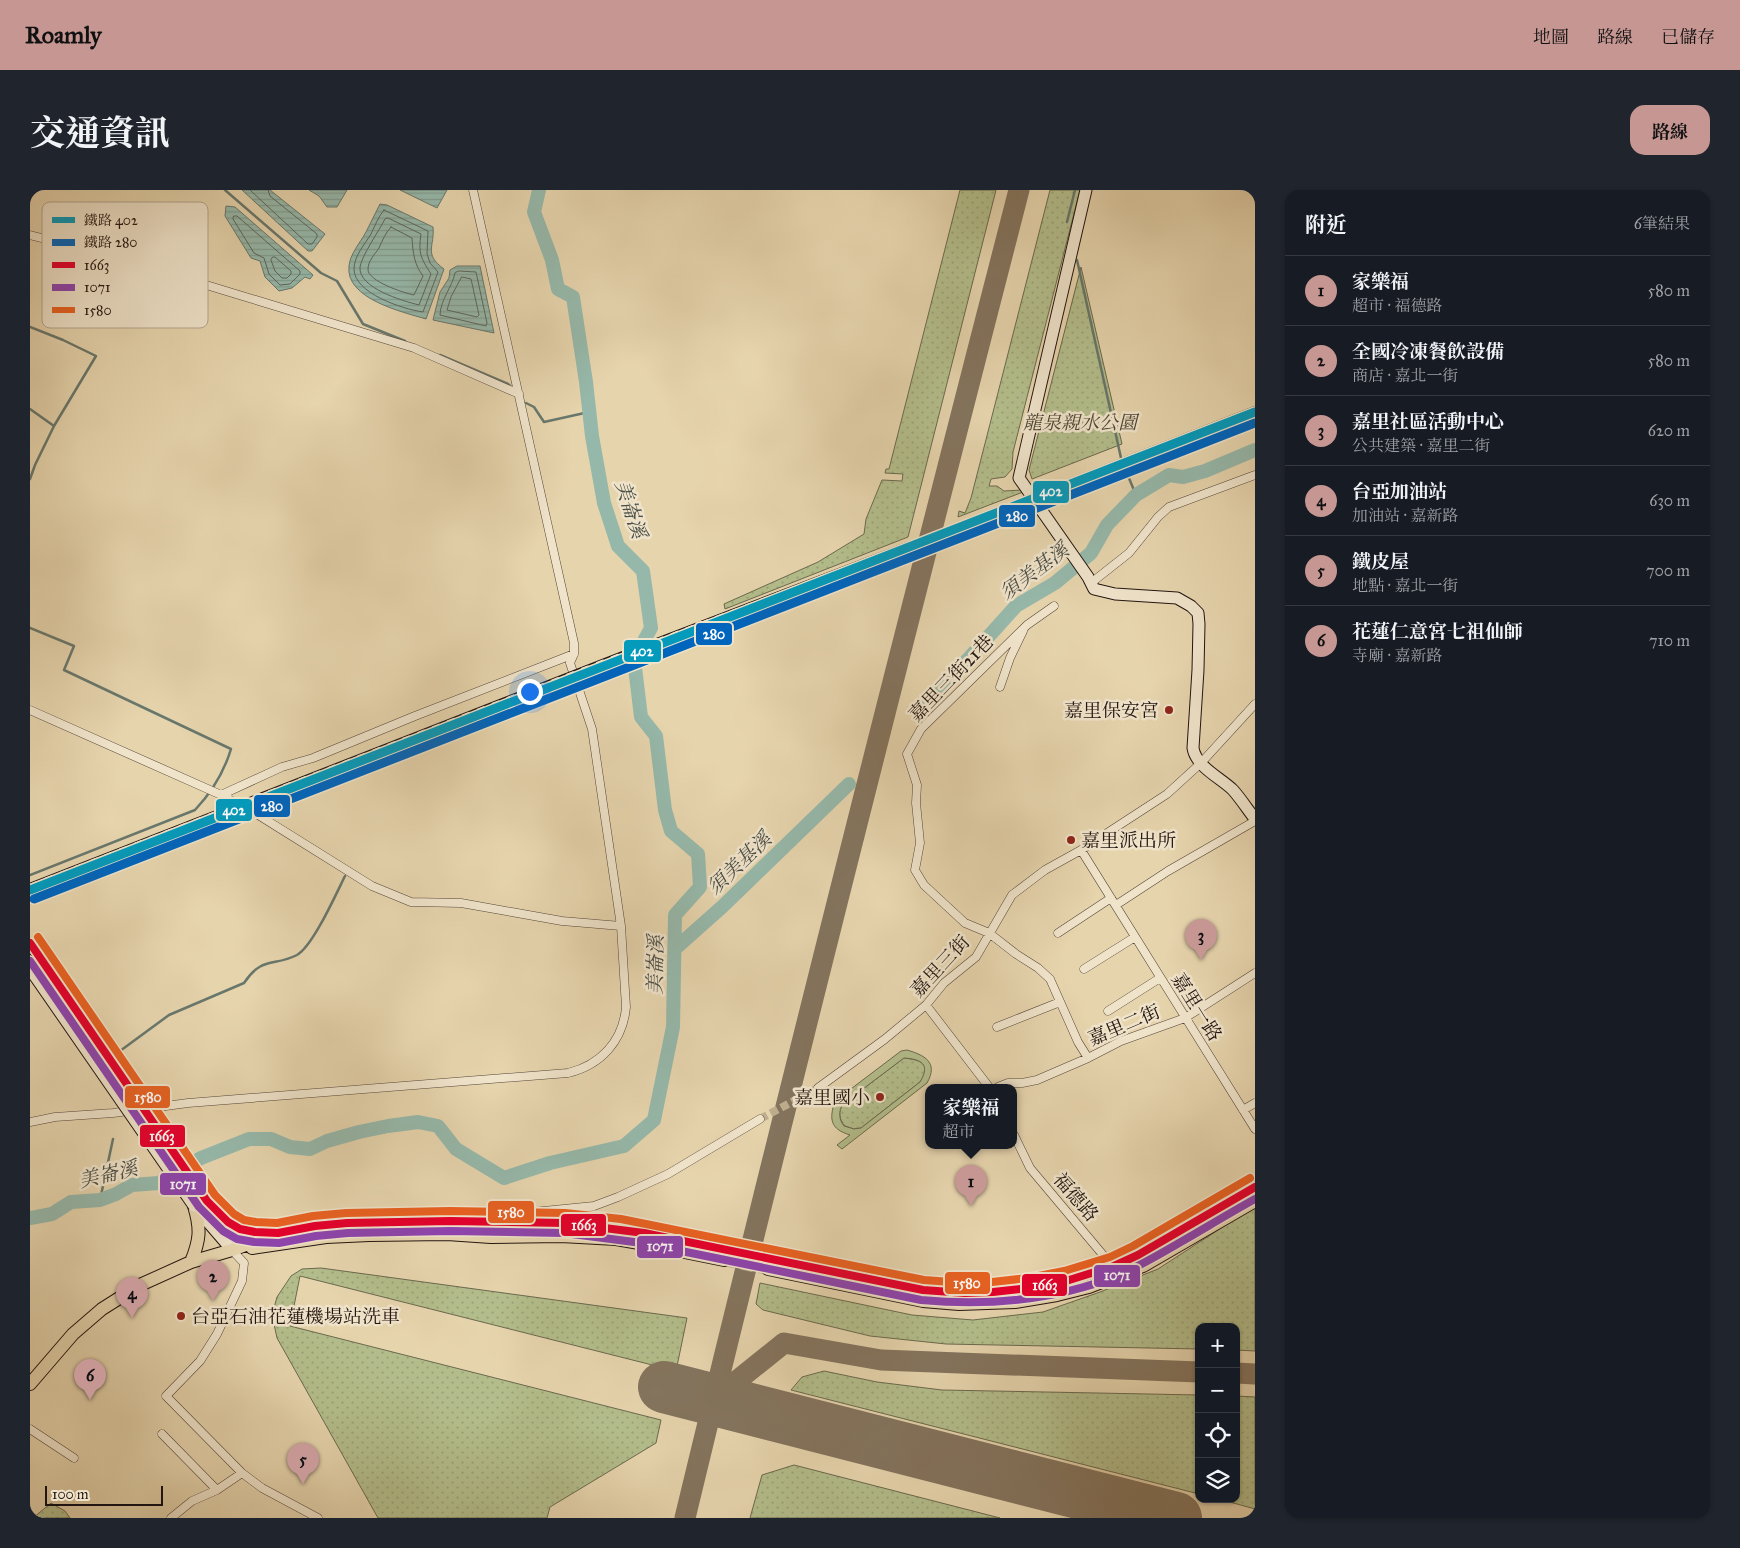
<!DOCTYPE html>
<html lang="zh-TW">
<head>
<meta charset="utf-8">
<style>
  body { margin:0; font-family:"IM FELL Great Primer","Noto Serif TC",serif; background:#20242c; color:#f1f3f6 }
  .controls { position:absolute; right:15px; bottom:15px; display:grid; overflow:hidden; border-radius:10px; box-shadow:0 1px 4px #0004 }
  .controls button { width:45px; height:45px; display:grid; place-items:center; padding:0; border:0; border-bottom:1px solid #363941; background:#171b24; color:#f1f3f6; font:25px sans-serif }
  .scale { position:absolute; left:15px; bottom:12px; width:118px; box-sizing:border-box; padding-left:5px; border:2px solid #231510; border-top:0; font-size:14px; line-height:18px; white-space:nowrap; color:#231510; -webkit-text-stroke:4px #efe3ca; paint-order:stroke }
  .you { position:absolute; left:499px; top:501px; width:18px; height:18px; margin:-12px; border:4px solid #fff; border-radius:50%; background:#1a73e8; box-shadow:0 0 0 8px #1a73e833 }
  .badge { display:grid; place-items:center; width:32px; height:32px; border-radius:50%; background:#c59692; color:#111; font-size:16px; font-weight:700 }
  .pin { position:absolute; translate:-50% -41px; filter:drop-shadow(0 1px 2px #0008) }
  .pin::after { content:''; position:absolute; top:26px; width:18px; height:15px; background:inherit; clip-path:polygon(0 0,100% 0,50% 100%) }
  .popup { position:absolute; left:895px; top:894px; width:92px; height:65px; box-sizing:border-box; display:grid; place-content:center; border-radius:10px; background:#171b24; filter:drop-shadow(0 1px 4px #0005); font-size:16px; white-space:nowrap; color:#9ea1a6 }
  .popup b { font-size:19px; color:#f1f3f6 }
  .popup::after { content:''; position:absolute; left:50%; top:100%; margin-left:-10px; border:10px solid transparent; border-top-color:#171b24 }
  .list { margin:0; padding:0; list-style:none }
  h2 { display:flex; justify-content:space-between; align-items:center; height:65px; margin:0; padding:0 20px; font-size:21px }
  h2 small { font-size:16px; font-weight:400; color:#9ea1a6 }
  .list li { display:grid; grid-template-columns:32px 1fr auto; gap:15px; align-items:center; box-sizing:border-box; height:70px; padding:0 20px; border-top:1px solid #363941 }
  .list b { display:block; font-size:19px; white-space:nowrap }
  .list p { margin:0; font-size:16px; white-space:nowrap; color:#9ea1a6 }
  .list em { font-size:16px; font-style:normal; color:#9ea1a6 }
  .icon { flex:none; width:28px; height:28px; fill:none; stroke:currentColor; stroke-width:2; stroke-linecap:round; stroke-linejoin:round }
  .map { position:relative; flex:none; width:1225px; height:1328px; overflow:hidden; border-radius:15px }
  header { display:flex; align-items:center; gap:30px; box-sizing:border-box; height:70px; padding:0 25px; background:#c59692; color:#111 }
  header strong { font-size:24px }
  nav { display:flex; gap:28px; margin-inline-start:auto; font-size:18px }
  .intro { display:flex; align-items:center; justify-content:space-between; box-sizing:border-box; height:120px; padding:0 30px }
  h1 { margin:0; font-size:35px }
  .button { padding:12px 22px; border-radius:15px; background:#c59692; color:#111; font-size:18px; font-weight:700 }
  main { display:flex; gap:30px; padding:0 30px }
  aside { flex:1; background:#171b24; border-radius:15px; box-shadow:0 1px 4px #0004 }
  .map>svg:first-child { display:block }
  .grass { fill:url(#grass-dots); stroke:#6b694e }
  .pitch { fill:#b3bd8b; stroke:#6b694e; fill-rule:evenodd }
  .water { fill:url(#water-rules); stroke:#68776c }
  .lines { fill:none; stroke-linecap:round; stroke-linejoin:round }
  .shore { stroke:#5c665d; stroke-width:1 }
  .stream { stroke:#68776c; stroke-width:2.5 }
  .river { stroke:#96b8aa; stroke-width:14 }
  .taxiway { stroke:#84745e; stroke-width:21 }
  .runway { stroke:#84745e; stroke-width:52 }
  .street-tunnel { stroke:#bfae8e; stroke-width:8; stroke-dasharray:8 4; stroke-linecap:butt }
  .primary-tunnel { stroke:#bfae8e; stroke-width:12; stroke-dasharray:12 6; stroke-linecap:butt }
  .street-casing { stroke:#544537; stroke-width:9 }
  .secondary-casing { stroke:#231510; stroke-width:13 }
  .primary-casing { stroke:#231510; stroke-width:14 }
  .street { stroke:#efe3ca; stroke-width:8 }
  .secondary { stroke:#efe3ca; stroke-width:11 }
  .primary { stroke:#e6d4ad; stroke-width:12 }
  .rail-casing { stroke:#231510; stroke-width:4.5 }
  .rail { stroke:#efe3ca; stroke-width:2.5; stroke-dasharray:8; stroke-linecap:butt }
  .secondary-bridge-casing { stroke:#231510; stroke-width:13; stroke-linecap:butt }
  .secondary-bridge { stroke:#efe3ca; stroke-width:11 }
  .bus-1-casing { stroke:#efe3ca; stroke-width:11 }
  .bus-2-casing { stroke:#efe3ca; stroke-width:11 }
  .bus-3-casing { stroke:#efe3ca; stroke-width:11 }
  .bus-1 { stroke:#e4002b; stroke-width:8 }
  .bus-2 { stroke:#8e44ad; stroke-width:8 }
  .bus-3 { stroke:#e86121; stroke-width:8 }
  .rail-1-casing { stroke:#efe3ca; stroke-width:12 }
  .rail-2-casing { stroke:#efe3ca; stroke-width:12 }
  .rail-1 { stroke:#049abb; stroke-width:9 }
  .rail-2 { stroke:#0065bd; stroke-width:9 }
  .poi-dot { fill:#8f2418; stroke:#efe3ca; stroke-width:2 }
  .labels { text-anchor:middle; dominant-baseline:central; stroke-width:5; stroke-linejoin:round; paint-order:stroke }
  .park-label { font-size:19px; font-style:italic; fill:#4e4735; stroke:#efe3ca }
  .street-label { font-size:19px; fill:#231510; stroke:#efe3ca }
  .poi-label { font-size:19px; fill:#231510; stroke:#efe3ca; text-anchor:end }
  .water-label { font-size:20px; font-style:italic; fill:#4b4e46; stroke:#efe3ca }
  .key { fill:#efe3ca; stroke:#b2a592; stroke-width:1 }
  .key-label { font-size:14px; fill:#231510 }
  .line-badge { stroke:#efe3ca; stroke-width:2 }
  .badge-label { font-size:14px; text-anchor:middle; font-weight:bold; fill:#fff }
</style>
</head>
<body>
<header>
<strong>Roamly</strong>
<nav><a>地圖</a><a>路線</a><a>已儲存</a></nav>
</header>
<div class="intro"><h1>交通資訊</h1><a class="button">路線</a></div>
<main>
<div class="map">
<svg width="1225" height="1328" viewBox="0 0 1225 1328">
  <defs>
    <pattern id="grass-dots" width="8" height="8" patternUnits="userSpaceOnUse" patternTransform="scale(1.25)"><rect width="8" height="8" fill="#b3bd8b"/><path d="M2 2h.1M6 6h.1" fill="none" stroke="#9aa277" stroke-width="1.8" stroke-linecap="round"/></pattern>
    <pattern id="water-rules" width="6" height="5" patternUnits="userSpaceOnUse" patternTransform="scale(1.25)"><rect width="6" height="5" fill="#96b8aa"/><path d="M0 2.5h6" fill="none" stroke="#819d91"/></pattern>
  </defs>
  <rect width="100%" height="100%" fill="#e6d4ad"/>
  <filter id="stains"><feTurbulence type="fractalNoise" baseFrequency=".004" numOctaves="4"/><feColorMatrix values="0 0 0 0 .2 0 0 0 0 .09 0 0 0 0 .02 0 0 0 .5 -.17"/></filter>
  <radialGradient id="worn" r=".72"><stop offset=".6" stop-color="#630" stop-opacity="0"/><stop offset="1" stop-color="#630" stop-opacity=".3"/></radialGradient>
  <path class="grass" d="M930 0H966L878 347 695 419 694 414 788 372 834 344 836 329 852 290 872 291 873 284 855 283 856 279H859Z
    M1020 0H1050L983 262 982 279 975 287 961 289 959 296H967L974 301 992 300 993 302 928 327 929 321 935 323 941 308Z
    M1051 77 1092 254 1002 289 999 280Z
    M874 868C891 870 902 874 890 892L831 938 824 939 815 936C809 930 808 921 813 914Z
    M1225 1016V1161L1206 1160V1137H1169V1159L916 1154 840 1146 733 1120 726 1114 730 1093 882 1125 943 1130 1013 1122 1070 1102 1128 1079Z
    M291 1078 657 1128 646 1181 270 1086 260 1136 631 1230 626 1253 520 1317 517 1328H348L247 1148 242 1125 247 1107 261 1086 272 1079Z
    M794 1181 847 1192 912 1200 1169 1205V1304L761 1200 772 1187Z
    M1206 1206 1225 1207V1319L1189 1309H1206Z
    M764 1275 970 1328H720L732 1285Z
    M21 1313 35 1321 40 1328H3Z"/>
  <path class="pitch" d="M877 860C894 865 909 872 897 893L812 959 807 955 820 945C800 939 799 929 805 911L871 861ZM874 868C891 869 901 874 890 892L831 938 824 939 814 936C809 930 808 921 813 914Z"/>
  <path class="water" d="M212 0H240L295 44 282 61H278Z
    M279 0H317L307 17H297L289 6Z
    M370 0H417L407 18Z
    M350 14 357 15 403 37C405 56 393 64 414 79L396 129C373 122 315 109 319 76 320 64 330 53 336 42 341 33 345 23 350 14Z
    M196 16 205 17 283 85 280 89 275 87 262 98 249 101 235 87 230 71 221 68 195 26Z
    M427 76H450L464 143 403 130 410 102 419 88 420 80Z"/>
  <g class="lines">
    <path class="shore" d="M220 0 278 54H282L287 47V44L240 6 238 0
      M354 20 398 41 397 64 400 73 408 82 393 122C372 119 324 103 324 79 324 66 335 54 341 44 345 36 348 27 354 20Z
      M204 26H207L270 81V84L260 94 250 95 239 84 234 68 224 63 203 29Z
      M358 28 391 44C388 64 391 68 401 84L389 115C373 111 328 98 330 77 332 65 349 41 355 29Z
      M361 37 382 48C383 63 384 74 393 86L384 105C374 103 337 91 338 79 338 71 345 64 349 58 352 51 356 42 361 37Z
      M243 67H245L261 81V84L257 88H252L245 81 241 70Z
      M429 81 446 82 457 133 456 136 410 125C411 108 422 98 425 83Z
      M432 87 441 89 449 125 447 127 417 120 421 107Z"/>
    <path class="stream" d="M195 0 291 83 307 91 333 134 375 151
      M1037 32 1045 0
      M1047 70 1091 268
      M0 137 33 150 66 166 24 236
      M410 165 478 194 481 197
      M496 213 504 217 514 232 559 222
      M0 219 24 236 5 275 0 289
      M1096 281 1106 305
      M0 438 44 456 34 480 201 559C194 582 181 603 165 620L0 685
      M90 861 139 825 214 793C232 766 243 777 267 765 283 756 306 704 315 686
      M70 1010 83 949"/>
    <path class="river" d="M895 517 986 416 1025 393 1061 363 1077 335 1106 305 1139 285 1153 287 1175 281 1225 260
      M647 757 693 716 819 594
      M0 1028 22 1024 41 1012 70 1010 86 1004 102 995 129 993 171 968 219 949H241L260 957 280 959 297 951 329 942 358 936 388 932 408 936 426 959 474 988 520 973 594 956 624 930 643 837 645 725 670 697 668 664 641 641 635 620 626 546 611 527 604 469 621 438 613 381 588 356 574 313 562 246 556 192 543 107 528 99 522 70 504 22 509 0"/>
    <path class="taxiway" d="M1206 1183 1225 1184
      M683 1210 754 1153 851 1170 1169 1182
      M655 1328C762 884 875 442 989 0"/>
    <path class="runway" d="M634 1197 1146 1328"/>
    <path class="street-tunnel" d="M198 608 225 623
      M730 929 788 898"/>
    <path class="primary-tunnel" d="M697 1059 740 1068
      M694 1070 738 1079"/>
    <defs>
      <path id="street" d="M0 45 74 64 384 158 489 204
        M1061 393 1099 363 1128 327 1139 317 1225 285
        M1024 416 997 435 891 539 877 564 887 595 886 613 890 653 885 680 894 695 935 733 959 743 986 764 1008 778 1020 789 1048 852 1058 868
        M970 497 980 468 993 441
        M0 520 198 608
        M191 605 252 577 283 568 385 526 544 464
        M225 623 342 696 381 712 431 713 532 731 591 736
        M1051 660 1225 939
        M1086 715 1138 681 1225 631
        M1028 743 1081 708
        M1054 779 1105 747
        M896 815 959 897
        M1078 821 1130 788
        M967 837 1030 812
        M968 897 978 893H992L1007 890 1058 868 1091 851 1155 828 1225 783
        M788 898 855 849 896 815 914 793 946 767 982 705 1015 680 1051 660 1137 604 1171 573 1225 514
        M1213 920 1225 913
        M0 932 25 927 83 923 158 913 538 883C571 875 593 851 596 817L591 736 562 539 540 473 544 464V453L443 0
        M984 945 1000 978 1084 1078
        M454 1027 564 1016 588 1007 638 984 730 929
        M202 1060 214 1073 212 1091 187 1144 170 1171 136 1206 212 1283 232 1298 288 1328
        M0 1239 44 1268
        M132 1244 187 1300
        M141 1328 162 1311 187 1300 212 1283"/>
      <path id="secondary" d="M1056 0 989 288 1058 387 1064 399 1085 404 1147 408 1161 416 1168 423 1169 434 1168 480 1163 558C1166 577 1191 588 1203 600 1211 609 1218 620 1225 629
        M164 1016 202 1060"/>
      <path id="primary" d="M177 1011C199 1032 209 1042 240 1043
        M222 1058 296 1047 339 1045 417 1044 461 1047 531 1046 586 1049 615 1054 694 1070
        M740 1068 893 1100 935 1103 963 1102 999 1098 1036 1091 1084 1076 1108 1065 1225 997
        M161 1072C170 1050 171 1039 164 1016
        M738 1079 893 1111 929 1114 985 1112 1027 1105 1059 1097 1113 1076 1225 1011
        M0 1194 43 1144 72 1119 110 1095 161 1072 202 1060 248 1043 285 1036 317 1033 420 1031 535 1033 590 1039 697 1059"/>
    </defs>
    <use href="#street" class="street-casing"/>
    <use href="#secondary" class="secondary-casing"/>
    <use href="#primary" class="primary-casing"/>
    <use href="#street" class="street"/>
    <use href="#secondary" class="secondary"/>
    <use href="#primary" class="primary"/>
    <defs>
      <path id="rail" d="M939 330 1225 218
        M937 341 1225 227
        M0 695 598 461 877 354
        M0 705C293 594 584 476 876 364"/>
    </defs>
    <use href="#rail" class="rail-casing"/>
    <use href="#rail" class="rail"/>
    <defs>
      <path id="secondary-bridge" d="M0 753 177 1011
        M0 779 164 1016"/>
    </defs>
    <use href="#secondary-bridge" class="secondary-bridge-casing"/>
    <use href="#secondary-bridge" class="secondary-bridge"/>
    <defs>
      <path id="bus-1" d="M0 753 177 1011 198 1032 210 1039 225 1042 248 1043 285 1036 317 1033 420 1031 535 1033 614 1043 893 1100 935 1103 963 1102 999 1098 1036 1091 1084 1076 1108 1065 1225 997"/>
      <path id="bus-2" d="M0 771 169 1017 193 1041 207 1049 224 1052 249 1053 286 1046 318 1043 420 1041 534 1043 612 1053 891 1110C957 1116 1027 1110 1089 1085 1110 1076 1130 1064 1149 1053 1175 1038 1200 1023 1225 1009"/>
      <path id="bus-3" d="M8 747 185 1005 204 1024 214 1030 226 1032 247 1033 283 1026 316 1023 420 1021 535 1023 591 1029 894 1090 935 1093 962 1092 998 1088 1034 1081 1080 1067 1103 1056 1220 988"/>
    </defs>
    <use href="#bus-1" class="bus-1-casing"/>
    <use href="#bus-2" class="bus-2-casing"/>
    <use href="#bus-3" class="bus-3-casing"/>
    <use href="#bus-1" class="bus-1"/>
    <use href="#bus-2" class="bus-2"/>
    <use href="#bus-3" class="bus-3"/>
    <defs>
      <path id="rail-1" d="M0 700 1225 222"/>
      <path id="rail-2" d="M4 709 1225 233"/>
    </defs>
    <use href="#rail-1" class="rail-1-casing"/>
    <use href="#rail-2" class="rail-2-casing"/>
    <use href="#rail-1" class="rail-1"/>
    <use href="#rail-2" class="rail-2"/>
  </g>
  <g class="poi-dot">
    <circle cx="1139" cy="520" r="5"/>
    <circle cx="1041" cy="650" r="5"/>
    <circle cx="850" cy="907" r="5"/>
    <circle cx="151" cy="1126" r="5"/>
  </g>
  <g class="labels">
    <g class="park-label">
      <text x="1050" y="232">龍泉親水公園</text>
    </g>
    <g class="street-label">
      <text transform="translate(921 488) rotate(-46)">嘉里三街21巷</text>
      <text transform="translate(910 776) rotate(-47)">嘉里三街</text>
      <text transform="translate(1167 817) rotate(58)">嘉里一路</text>
      <text transform="translate(1094 835) rotate(-23)">嘉里二街</text>
      <text transform="translate(1046 1007) rotate(49)">福德路</text>
    </g>
    <g class="poi-label">
      <text x="1129" y="520">嘉里保安宮</text>
      <text x="1051" y="650" text-anchor="start">嘉里派出所</text>
      <text x="840" y="907">嘉里國小</text>
      <text x="161" y="1126" text-anchor="start">台亞石油花蓮機場站洗車</text>
    </g>
    <g class="water-label">
      <text transform="translate(601 319) rotate(72)">美崙溪</text>
      <text transform="translate(1004 381) rotate(-37)">須美基溪</text>
      <text transform="translate(709 673) rotate(-44)">須美基溪</text>
      <text transform="translate(625 775) rotate(-89)">美崙溪</text>
      <text transform="translate(78 984) rotate(-13)">美崙溪</text>
    </g>
  </g>
  <rect x="12" y="12" width="166" height="126" rx="8" class="key"/>
  <rect x="22" y="27" width="23" height="6" fill="#049abb"/>
  <rect x="22" y="49" width="23" height="7" fill="#0065bd"/>
  <rect x="22" y="72" width="23" height="6" fill="#e4002b"/>
  <rect x="22" y="94" width="23" height="7" fill="#8e44ad"/>
  <rect x="22" y="117" width="23" height="6" fill="#e86121"/>
  <g class="key-label">
    <text x="54" y="35">鐵路 402</text>
    <text x="54" y="57">鐵路 280</text>
    <text x="54" y="80">1663</text>
    <text x="54" y="102">1071</text>
    <text x="54" y="125">1580</text>
  </g>
  <g class="line-badge">
    <rect x="1002" y="290" width="38" height="24" rx="5" fill="#049abb"/>
    <rect x="968" y="314" width="38" height="24" rx="5" fill="#0065bd"/>
    <rect x="665" y="432" width="38" height="24" rx="5" fill="#0065bd"/>
    <rect x="593" y="449" width="39" height="24" rx="5" fill="#049abb"/>
    <rect x="223" y="604" width="38" height="24" rx="5" fill="#0065bd"/>
    <rect x="185" y="608" width="38" height="24" rx="5" fill="#049abb"/>
    <rect x="94" y="895" width="47" height="24" rx="5" fill="#e86121"/>
    <rect x="109" y="934" width="47" height="24" rx="5" fill="#e4002b"/>
    <rect x="129" y="982" width="48" height="24" rx="5" fill="#8e44ad"/>
    <rect x="457" y="1010" width="48" height="24" rx="5" fill="#e86121"/>
    <rect x="530" y="1023" width="47" height="24" rx="5" fill="#e4002b"/>
    <rect x="606" y="1045" width="48" height="24" rx="5" fill="#8e44ad"/>
    <rect x="1063" y="1074" width="48" height="24" rx="5" fill="#8e44ad"/>
    <rect x="914" y="1081" width="47" height="24" rx="5" fill="#e86121"/>
    <rect x="991" y="1083" width="47" height="24" rx="5" fill="#e4002b"/>
  </g>
  <g class="badge-label">
    <text x="1021" y="306">402</text>
    <text x="987" y="331">280</text>
    <text x="684" y="449">280</text>
    <text x="612" y="466">402</text>
    <text x="242" y="621">280</text>
    <text x="204" y="625">402</text>
    <text x="118" y="912">1580</text>
    <text x="132" y="951">1663</text>
    <text x="153" y="999">1071</text>
    <text x="481" y="1027">1580</text>
    <text x="554" y="1040">1663</text>
    <text x="630" y="1061">1071</text>
    <text x="1087" y="1090">1071</text>
    <text x="937" y="1098">1580</text>
    <text x="1015" y="1100">1663</text>
  </g>
  <rect width="100%" height="100%" filter="url(#stains)"/>
  <rect width="100%" height="100%" fill="url(#worn)"/>
</svg>
<div class="controls">
<button>+</button>
<button>−</button>
<button><svg class="icon" aria-label="locate" viewBox="0 0 24 24"><circle cx="12" cy="12" r="6"/><path d="M12 2v4M12 18v4M2 12h4M18 12h4"/></svg></button>
<button><svg class="icon" aria-label="layers" viewBox="0 0 24 24"><path d="M12 4l9 5-9 5-9-5zM3 14l9 5 9-5"/></svg></button>
</div>
<div class="scale">100 m</div>
<div class="you"></div>
<div class="pin badge" style="left:941px;top:1016px">1</div>
<div class="popup"><b>家樂福</b>超市</div>
<div class="pin badge" style="left:183px;top:1111px">2</div>
<div class="pin badge" style="left:1171px;top:770px">3</div>
<div class="pin badge" style="left:102px;top:1128px">4</div>
<div class="pin badge" style="left:273px;top:1294px">5</div>
<div class="pin badge" style="left:60px;top:1210px">6</div>
</div>
<aside>
<h2>附近<small>6筆結果</small></h2>
<ul class="list">
<li><span class="badge">1</span><div><b>家樂福</b><p>超市 · 福德路</p></div><em>580 m</em></li>
<li><span class="badge">2</span><div><b>全國冷凍餐飲設備</b><p>商店 · 嘉北一街</p></div><em>580 m</em></li>
<li><span class="badge">3</span><div><b>嘉里社區活動中心</b><p>公共建築 · 嘉里二街</p></div><em>620 m</em></li>
<li><span class="badge">4</span><div><b>台亞加油站</b><p>加油站 · 嘉新路</p></div><em>630 m</em></li>
<li><span class="badge">5</span><div><b>鐵皮屋</b><p>地點 · 嘉北一街</p></div><em>700 m</em></li>
<li><span class="badge">6</span><div><b>花蓮仁意宮七祖仙師</b><p>寺廟 · 嘉新路</p></div><em>710 m</em></li>
</ul>
</aside>
</main>
</body>
</html>
